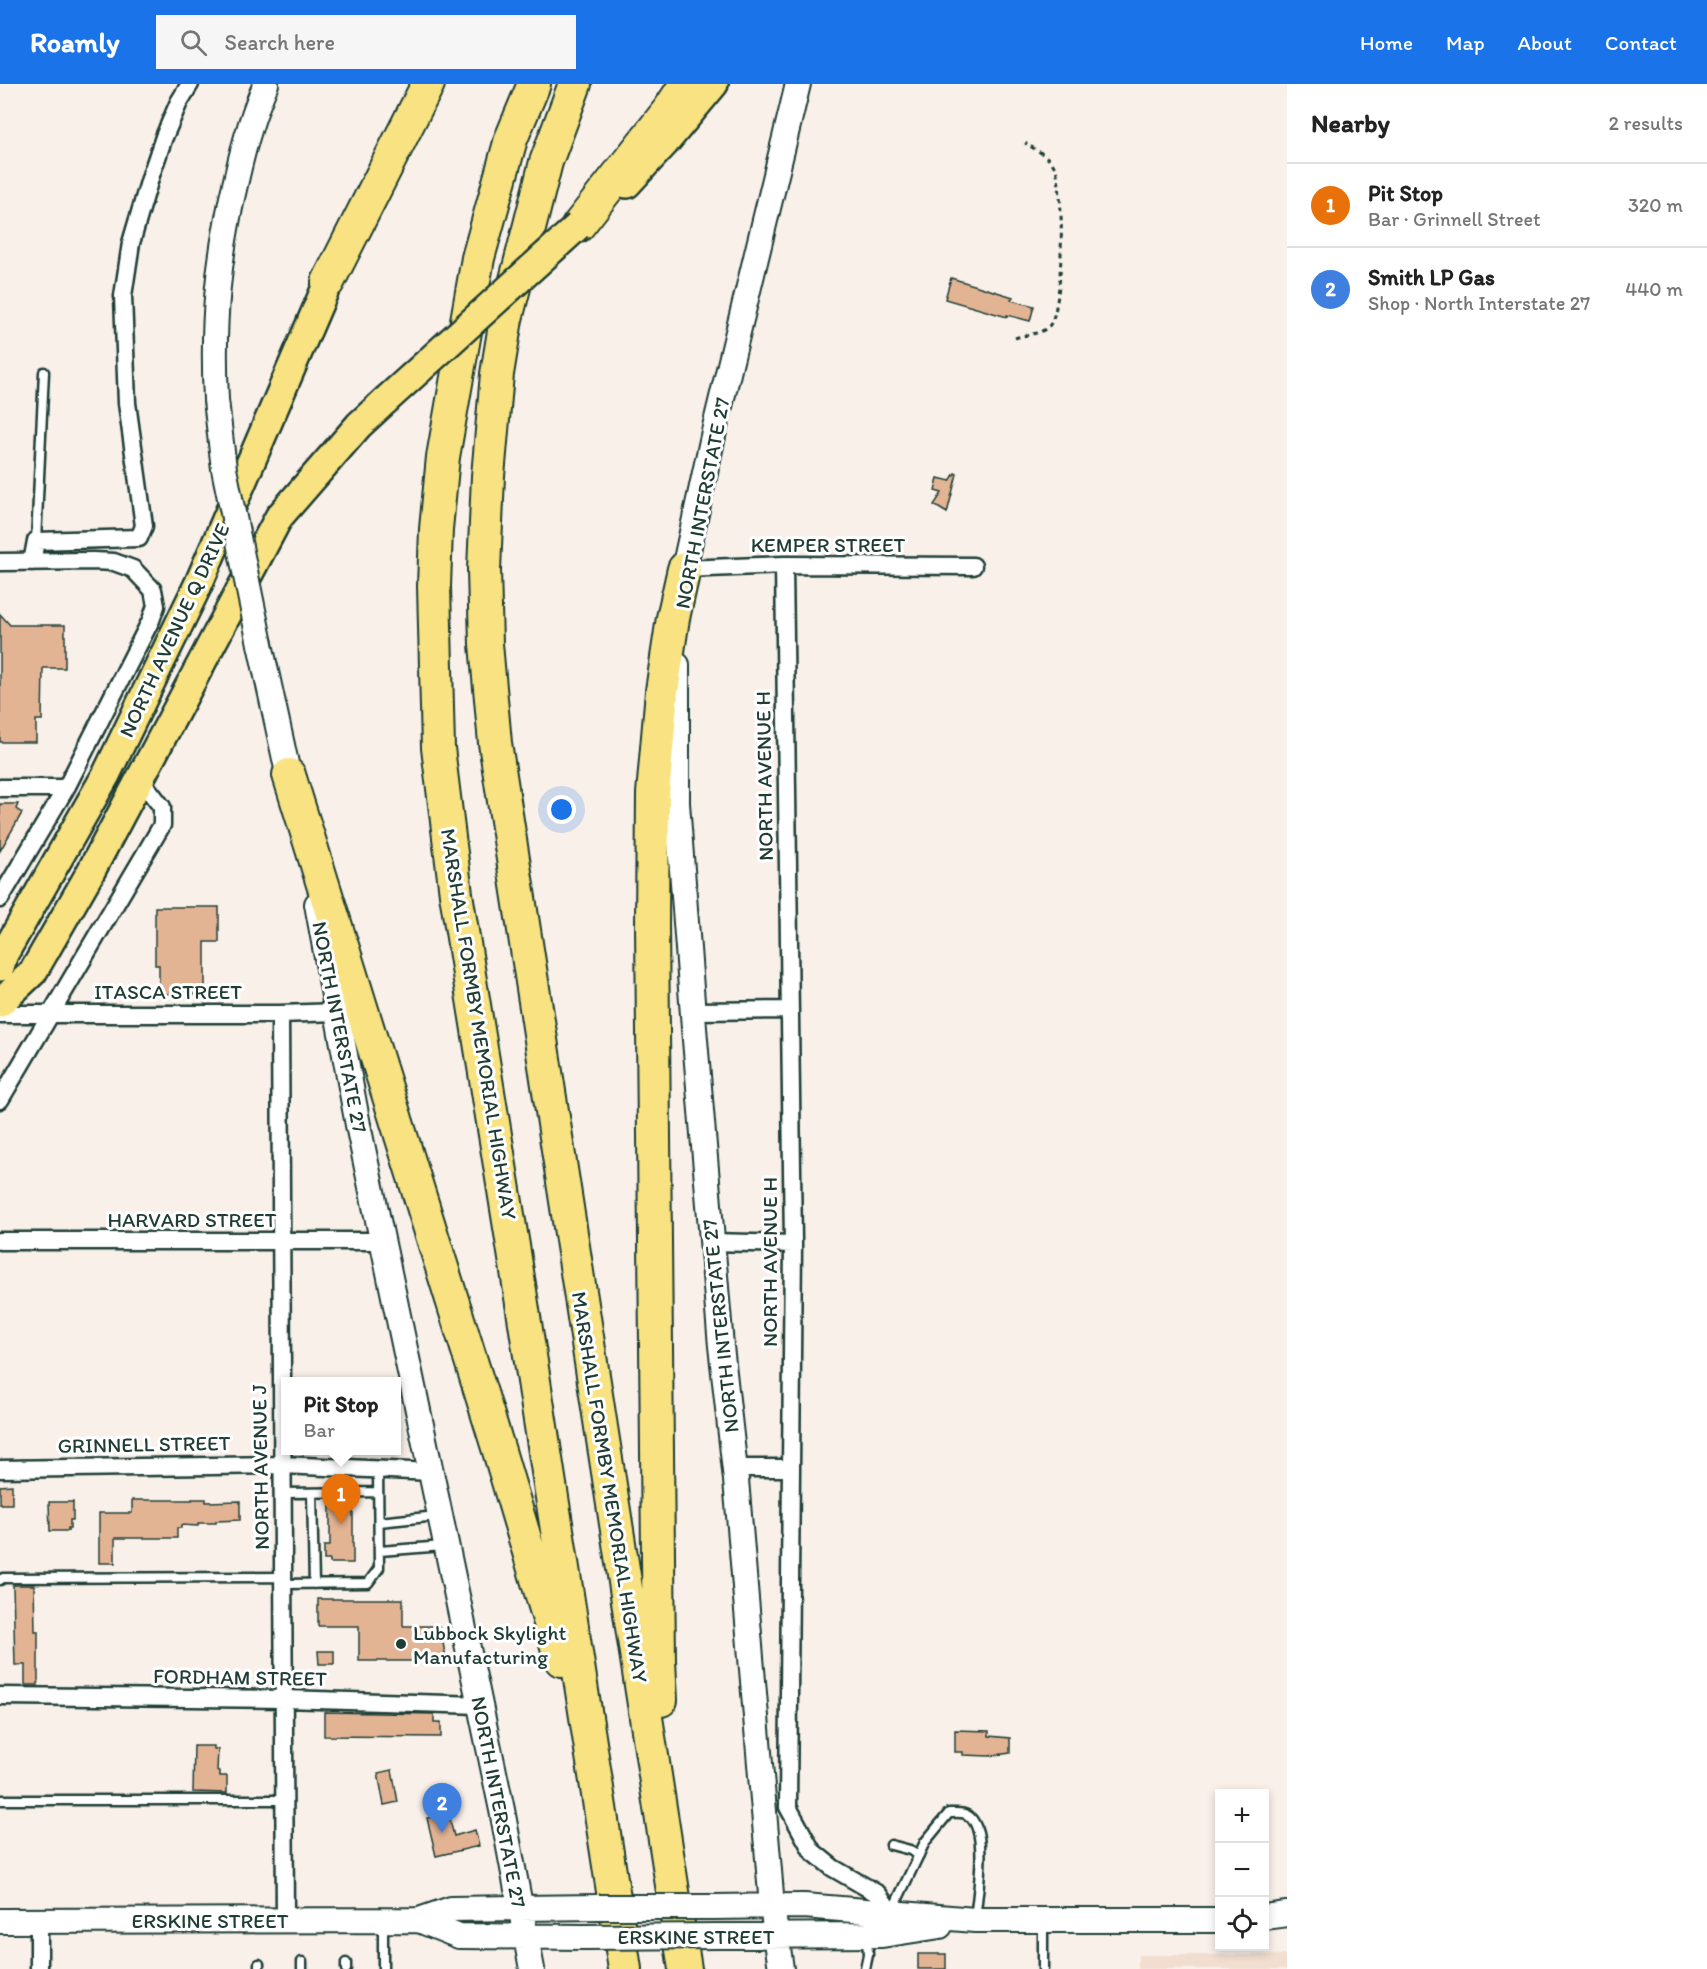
<!DOCTYPE html>
<html lang="en">
<head>
<meta charset="utf-8">
<style>
  body { margin:0; font-family:Itim,sans-serif; background:#f6f6f6; color:#222 }
  .controls { position:absolute; right:18px; bottom:18px; display:grid; overflow:hidden; border-radius:0px; box-shadow:0 3px 9px #0003 }
  .controls button { width:54px; height:54px; display:grid; place-items:center; padding:0; border:0; border-bottom:2px solid #e0e0e0; background:#fff; color:#222; font:30px sans-serif }
  .you { position:absolute; left:562px; top:726px; width:21px; height:21px; margin:-15px; border:4px solid #fff; border-radius:50%; background:#1a73e8; box-shadow:0 0 0 9px #1a73e833 }
  .badge { display:grid; place-items:center; width:39px; height:39px; border-radius:50%; background:#1a73e8; color:#fff; font-size:20px; font-weight:700 }
  .pin { position:absolute; translate:-50% -50px; filter:drop-shadow(0 2px 3px #0008) }
  .pin::after { content:''; position:absolute; top:32px; width:21px; height:18px; background:inherit; clip-path:polygon(0 0,100% 0,50% 100%) }
  .popup { position:absolute; left:281px; top:1293px; width:120px; height:78px; box-sizing:border-box; display:grid; place-content:center; border-radius:0px; background:#fff; filter:drop-shadow(0 2px 4px #0005); font-size:20px; white-space:nowrap; color:#767676 }
  .popup b { font-size:22px; color:#222 }
  .popup::after { content:''; position:absolute; left:50%; top:100%; margin-left:-12px; border:12px solid transparent; border-top-color:#fff }
  .list { margin:0; padding:0; list-style:none }
  h2 { display:flex; justify-content:space-between; align-items:center; height:78px; margin:0; padding:0 24px; font-size:26px }
  h2 small { font-size:20px; font-weight:400; color:#767676 }
  .list li { display:grid; grid-template-columns:39px 1fr auto; gap:18px; align-items:center; box-sizing:border-box; height:84px; padding:0 24px; border-top:2px solid #e0e0e0 }
  .list b { display:block; font-size:22px; white-space:nowrap }
  .list p { margin:0; font-size:20px; white-space:nowrap; color:#767676 }
  .list em { font-size:20px; font-style:normal; color:#767676 }
  .icon { flex:none; width:33px; height:33px; fill:none; stroke:currentColor; stroke-width:2; stroke-linecap:round; stroke-linejoin:round }
  .map { position:relative; flex:none; width:1287px; height:1885px; overflow:hidden }
  header { display:flex; align-items:center; gap:36px; box-sizing:border-box; height:84px; padding:0 30px; background:#1a73e8; color:#fff }
  header strong { font-size:28px }
  nav { display:flex; gap:33px; margin-inline-start:auto; font-size:21px }
  .search { width:420px; height:54px; background:#f6f6f6; display:flex; align-items:center; gap:15px; box-sizing:border-box; padding:0 21px; border-radius:0px; color:#767676; font-size:22px }
  main { display:flex }
  aside { flex:1; background:#fff }
  .map>svg:first-child { display:block }
  .built { fill:#f2ded0 }
  .building { fill:#e3b494; stroke:#1f3d34; stroke-width:1.5 }
  .lines { fill:none; stroke-linecap:round; stroke-linejoin:round }
  .lane-casing { stroke:#1f3d34; stroke-width:13 }
  .street-casing { stroke:#1f3d34; stroke-width:21 }
  .secondary-casing { stroke:#1f3d34; stroke-width:28 }
  .primary-casing { stroke:#1f3d34; stroke-width:32 }
  .highway-casing { stroke:#1f3d34; stroke-width:36 }
  .path { stroke:#1f3d34; stroke-width:3; stroke-dasharray:4.5 4.5; stroke-linecap:butt }
  .lane { stroke:#fff; stroke-width:8 }
  .street { stroke:#fff; stroke-width:16 }
  .secondary { stroke:#fff; stroke-width:24 }
  .primary { stroke:#f8e281; stroke-width:27 }
  .highway { stroke:#f8e281; stroke-width:32 }
  .secondary-bridge-casing { stroke:#1f3d34; stroke-width:28; stroke-linecap:butt }
  .primary-bridge-casing { stroke:#1f3d34; stroke-width:32; stroke-linecap:butt }
  .secondary-bridge { stroke:#fff; stroke-width:24 }
  .primary-bridge { stroke:#f8e281; stroke-width:27 }
  .poi-dot { fill:#1f3d34; stroke:#fff; stroke-width:2 }
  .labels { text-anchor:middle; dominant-baseline:central; stroke-width:6; stroke-linejoin:round; paint-order:stroke }
  .street-label { font-size:21px; fill:#1f3d34; stroke:#fff }
  .poi-label { font-size:21px; fill:#1f3d34; stroke:#fff; text-anchor:start }
</style>
</head>
<body>
<header>
<strong>Roamly</strong>
<div class="search"><svg class="icon" aria-label="search" viewBox="0 0 24 24"><circle cx="10" cy="10" r="6"/><path d="M15 15l6 6"/></svg>Search here</div>
<nav><a>Home</a><a>Map</a><a>About</a><a>Contact</a></nav>
</header>
<main>
<div class="map">
<svg width="1287" height="1885" viewBox="0 0 1287 1885">
  <rect width="100%" height="100%" fill="#f9f0ea"/>
  <filter id="ink" filterUnits="userSpaceOnUse"><feTurbulence type="fractalNoise" baseFrequency=".0167" numOctaves="2"/><feDisplacementMap in="SourceGraphic" scale="12" xChannelSelector="R" yChannelSelector="G"/><feConvolveMatrix kernelMatrix="1 2 1 2 8 2 1 2 1" color-interpolation-filters="sRGB"/></filter>
  <g filter="url(#ink)">
    <path class="built" d="M1138 1871H1287V1885H1138Z"/>
    <path class="building" d="M951 194 1013 213 1011 216 1034 222 1030 237 1007 231V233L945 215Z
      M955 389 957 390 947 429 934 421 942 409 935 407 938 394 950 397Z
      M0 530 10 541H65V584H43L42 636H36V658H0Z
      M0 720H18L16 725 22 729 0 767Z
      M155 823H219V858H205V910H159V881H155Z
      M12 1401V1420H0V1402Z
      M192 1415H206V1418L240 1417V1436L216 1437V1439H198V1442L181 1441V1444H177V1454H115V1479H99V1429H132V1416H192Z
      M49 1418H73V1436H70V1444H68V1447H50Z
      M330 1419H353V1479H330V1476H324V1462H330Z
      M13 1501H34L35 1547H38V1601H25V1581H15Z
      M318 1515H403V1542H439L447 1577H359V1542H318Z
      M318 1567H334V1580H319Z
      M324 1628 434 1630V1638H441V1653L324 1652Z
      M955 1646 989 1647V1652L1010 1654V1669L989 1672 963 1671V1668H955Z
      M194 1662H214V1665H218L217 1687H220V1692H227V1709L193 1708Z
      M392 1686 398 1718 384 1721 378 1689Z
      M448 1729 454 1752 475 1746 479 1762 436 1772 427 1734Z
      M918 1870H946V1885H918Z"/>
    <g class="lines">
      <defs>
        <path id="lane" d="M36 457 44 288
          M283 1409 378 1408
          M312 1409 314 1500
          M379 1438 437 1432
          M380 1467 443 1462
          M0 1496 3 1494 283 1493
          M283 1500 368 1499 379 1484 378 1385
          M0 1716H284
          M891 1761 910 1766 919 1771
          M893 1825 925 1758 949 1729C955 1729 963 1728 967 1731 990 1743 977 1813 975 1835
          M383 1840V1885
          M302 1878V1885
          M346 1879V1885
          M259 1880V1885
          M865 1885 868 1871 867 1852
          M1043 1885V1837"/>
        <path id="street" d="M0 478 93 477 114 478 133 485 153 506 156 522 151 536 66 704 0 815
          M32 478 36 457 139 454 144 442 127 319 123 212 131 159 151 91 164 53 179 18 190 0
          M784 481 793 1160 788 1723 812 1767 833 1784 878 1810 891 1828
          M684 485 784 481 973 482
          M0 704H66
          M693 927 790 926
          M0 930H280L337 928
          M280 930 285 1836
          M0 1016 162 741V723L141 696
          M0 1157H383
          M712 1158 793 1160
          M734 1384H791
          M0 1385 283 1381 432 1388
          M0 1612 284 1615 480 1621
          M39 1885V1837"/>
        <path id="secondary" d="M216 316C212 236 218 171 237 92 244 61 253 29 266 0
          M682 502 684 485 715 343 798 0
          M260 560 292 707
          M677 581V719L694 944 721 1262 736 1396 772 1822 781 1885
          M317 820 358 1041 502 1726 532 1885
          M713 1823 804 1822 975 1836H1220
          M1264 1833 1287 1830
          M419 1836 459 1852 584 1853
          M0 1837 419 1836 451 1825 599 1823
          M718 1852 882 1851 940 1842"/>
        <path id="primary" d="M627 100 664 60 714 0
          M0 883 4 870 106 691 198 501 336 180
          M0 919 33 888 90 789 279 433 359 341 386 316"/>
        <path id="highway" d="M534 0 511 55 478 174 443 373 436 445 434 502 438 664 456 810 514 1168 625 1885
          M575 0 546 78 506 235 497 290 488 392 484 486 486 560 495 659 685 1885
          M578 142 669 26 686 0
          M328 198 428 0
          M289 691 499 1367 561 1576
          M661 1616 659 1577 652 841 653 710 662 607 673 534 684 485"/>
      </defs>
      <use href="#lane" class="lane-casing"/>
      <use href="#street" class="street-casing"/>
      <use href="#secondary" class="secondary-casing"/>
      <use href="#primary" class="primary-casing"/>
      <use href="#highway" class="highway-casing"/>
      <path class="path" d="M1015 254C1027 250 1040 251 1049 242 1064 226 1064 108 1056 86 1051 73 1036 66 1025 59"/>
      <use href="#lane" class="lane"/>
      <use href="#street" class="street"/>
      <use href="#secondary" class="secondary"/>
      <use href="#primary" class="primary"/>
      <use href="#highway" class="highway"/>
      <defs>
        <path id="secondary-bridge" d="M216 316 224 385 260 560
          M599 1823H713
          M584 1853 718 1852"/>
        <path id="primary-bridge" d="M386 316 578 142"/>
      </defs>
      <use href="#secondary-bridge" class="secondary-bridge-casing"/>
      <use href="#primary-bridge" class="primary-bridge-casing"/>
      <use href="#secondary-bridge" class="secondary-bridge"/>
      <use href="#primary-bridge" class="primary-bridge"/>
    </g>
  </g>
  <circle class="poi-dot" cx="401" cy="1560" r="6"/>
  <g class="labels">
    <g class="street-label">
      <text transform="translate(702 419) rotate(-79)">NORTH INTERSTATE 27</text>
      <text x="828" y="460">KEMPER STREET</text>
      <text transform="translate(174 546) rotate(-65)">NORTH AVENUE Q DRIVE</text>
      <text transform="translate(764 692) rotate(-91)">NORTH AVENUE H</text>
      <text x="168" y="907">ITASCA STREET</text>
      <text transform="translate(479 940) rotate(81)">MARSHALL FORMBY MEMORIAL HIGHWAY</text>
      <text transform="translate(340 943) rotate(79)">NORTH INTERSTATE 27</text>
      <text x="192" y="1135">HARVARD STREET</text>
      <text transform="translate(769 1178) rotate(-90)">NORTH AVENUE H</text>
      <text transform="translate(720 1242) rotate(-96)">NORTH INTERSTATE 27</text>
      <text transform="translate(144 1360) rotate(-1)">GRINNELL STREET</text>
      <text transform="translate(260 1383) rotate(-91)">NORTH AVENUE J</text>
      <text transform="translate(610 1403) rotate(81)">MARSHALL FORMBY MEMORIAL HIGHWAY</text>
      <text transform="translate(240 1593) rotate(1)">FORDHAM STREET</text>
      <text transform="translate(499 1718) rotate(79)">NORTH INTERSTATE 27</text>
      <text x="210" y="1836">ERSKINE STREET</text>
      <text x="696" y="1852">ERSKINE STREET</text>
    </g>
    <g class="poi-label">
      <text x="413" y="1548">Lubbock Skylight<tspan x="413" dy="24">Manufacturing</tspan></text>
    </g>
  </g>
</svg>
<div class="controls">
<button>+</button>
<button>−</button>
<button><svg class="icon" aria-label="locate" viewBox="0 0 24 24"><circle cx="12" cy="12" r="6"/><path d="M12 2v4M12 18v4M2 12h4M18 12h4"/></svg></button>
</div>
<div class="you"></div>
<div class="pin badge" style="left:341px;top:1440px;background:#e8710a">1</div>
<div class="popup"><b>Pit Stop</b>Bar</div>
<div class="pin badge" style="left:442px;top:1749px;background:#3f7fe0">2</div>
</div>
<aside>
<h2>Nearby<small>2 results</small></h2>
<ul class="list">
<li><span class="badge" style="background:#e8710a">1</span><div><b>Pit Stop</b><p>Bar · Grinnell Street</p></div><em>320 m</em></li>
<li><span class="badge" style="background:#3f7fe0">2</span><div><b>Smith LP Gas</b><p>Shop · North Interstate 27</p></div><em>440 m</em></li>
</ul>
</aside>
</main>
</body>
</html>
